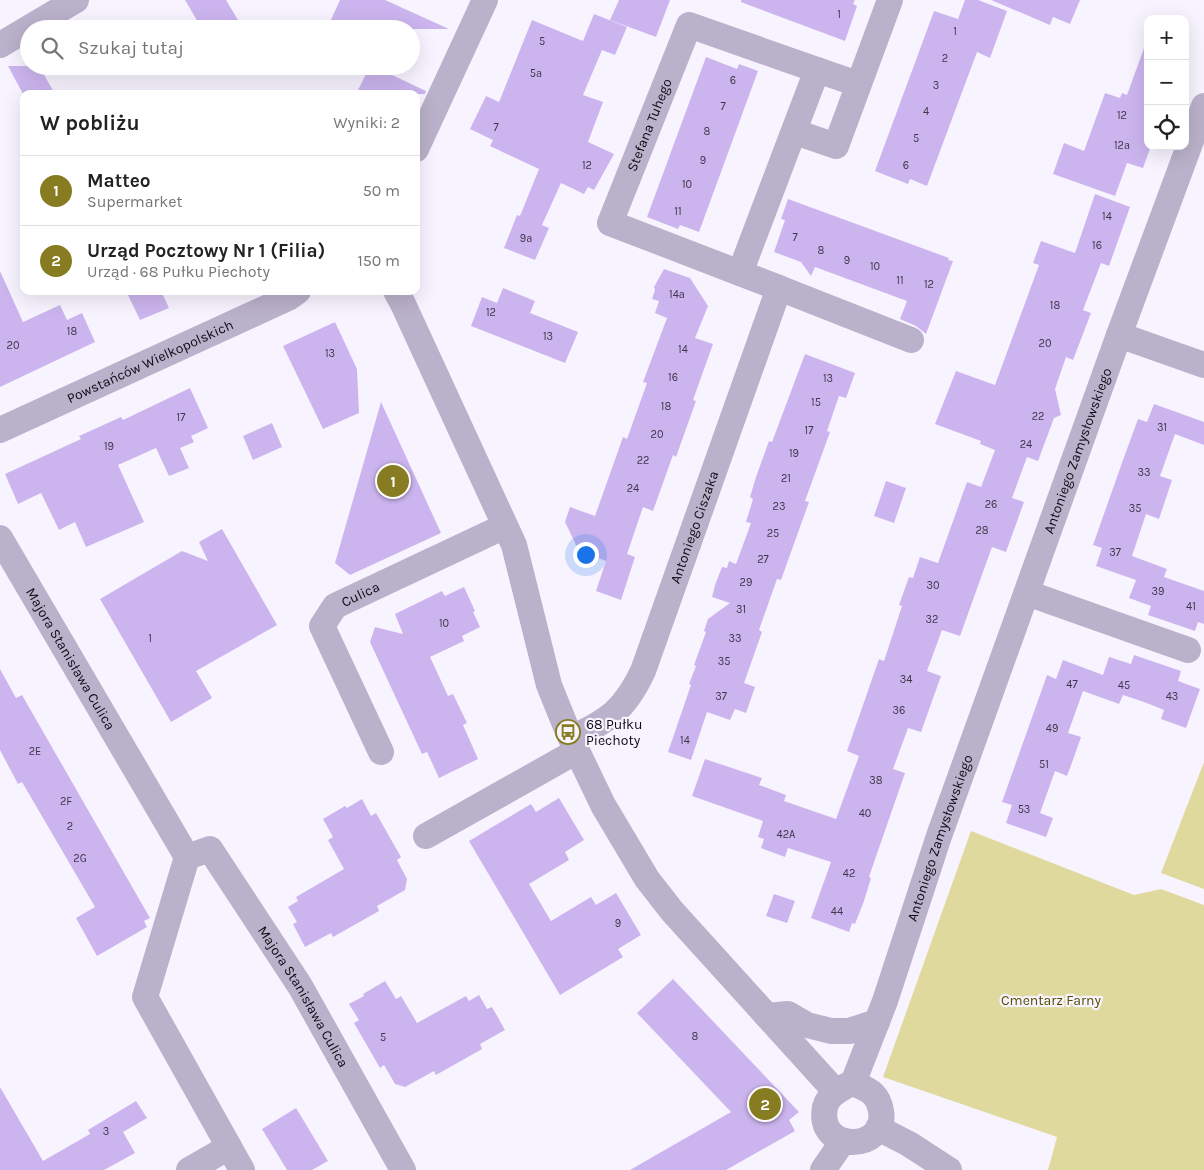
<!DOCTYPE html>
<html lang="pl">
<head>
<meta charset="utf-8">
<style>
  body { margin:0; font-family:Karla,sans-serif; background:#f2f2f2; color:#222 }
  .controls { position:absolute; right:15px; top:15px; display:grid; overflow:hidden; border-radius:10px; box-shadow:0 5px 20px #0002 }
  .controls button { width:45px; height:45px; display:grid; place-items:center; padding:0; border:0; border-bottom:1px solid #e0e0e0; background:#fff; color:#222; font:25px sans-serif }
  .you { position:absolute; left:585px; top:554px; width:18px; height:18px; margin:-12px; border:4px solid #fff; border-radius:50%; background:#1a73e8; box-shadow:0 0 0 8px #1a73e833 }
  .badge { display:grid; place-items:center; width:32px; height:32px; border-radius:50%; background:#877c22; color:#fff; font-size:16px; font-weight:700 }
  .pin { position:absolute; translate:-50% -50%; border:2px solid #fff; box-shadow:0 1px 5px #0006 }
  .list { margin:0; padding:0; list-style:none }
  h2 { display:flex; justify-content:space-between; align-items:center; height:65px; margin:0; padding:0 20px; font-size:21px }
  h2 small { font-size:16px; font-weight:400; color:#767676 }
  .list li { display:grid; grid-template-columns:32px 1fr auto; gap:15px; align-items:center; box-sizing:border-box; height:70px; padding:0 20px; border-top:1px solid #e0e0e0 }
  .list b { display:block; font-size:19px; white-space:nowrap }
  .list p { margin:0; font-size:16px; white-space:nowrap; color:#767676 }
  .list em { font-size:16px; font-style:normal; color:#767676 }
  .icon { flex:none; width:28px; height:28px; fill:none; stroke:currentColor; stroke-width:2; stroke-linecap:round; stroke-linejoin:round }
  .map { position:relative; flex:none; width:1204px; height:1170px; overflow:hidden }
  .search { position:absolute; background:#fff; box-shadow:0 5px 20px #0002; left:20px; top:20px; width:400px; height:55px; display:flex; align-items:center; gap:12px; box-sizing:border-box; padding:0 18px; border-radius:28px; color:#767676; font-size:19px }
  .panel { position:absolute; background:#fff; box-shadow:0 5px 20px #0002; left:20px; top:90px; width:400px; height:205px; border-radius:10px }
  .map>svg:first-child { display:block }
  .green { fill:#e0d99d }
  .building { fill:#ccb5ee }
  .lines { fill:none; stroke-linecap:round; stroke-linejoin:round }
  .minor { stroke:#bab1ca; stroke-width:26 }
  .labels { text-anchor:middle; dominant-baseline:central; stroke-width:4.5; stroke-linejoin:round; paint-order:stroke }
  .number-label { font-size:11px; fill:#3e364a }
  .street-label { font-size:14px; fill:#0f0b14; stroke:#f8f4ff }
  .poi-label { font-size:14px; fill:#0f0b14; stroke:#f8f4ff; text-anchor:start }
  .park-label { font-size:14px; fill:#564e00; stroke:#f8f4ff }
</style>
</head>
<body>
<div class="map">
<svg width="1204" height="1170" viewBox="0 0 1204 1170">
  <rect width="100%" height="100%" fill="#f8f4ff"/>
  <path class="green" d="M1204 762V889L1161 873Z
    M971 831 1134 895 1161 889 1204 905V1170H1048L1057 1137 883 1077Z"/>
  <path class="building" d="M185 0H226L238 20 224 29H202Z
    M340 0H385L449 29H346L330 22Z
    M619 0H670L656 37 610 20Z
    M741 0H855L853 4 857 6 845 41 741 2Z
    M965 0H978L1007 11 990 58 977 52 927 186 910 179 908 184 875 171 934 11 958 19Z
    M991 0H1080L1070 24 1053 17 1050 25Z
    M594 14 627 27 615 55 602 50 583 95 603 102 588 142 614 154 594 190 588 187 584 194 561 183 542 225 549 228 535 260 504 248 517 215 520 216 539 169 490 146 493 140 470 129 486 96 499 102 532 20 583 41Z
    M1148 37V146H1151L1143 168 1127 163 1115 196 1053 174 1064 143 1084 151 1105 93 1120 98 1122 93 1127 95Z
    M706 57 737 69 739 64 758 71 699 232 680 225 678 229 647 217Z
    M8 66H39L55 94H23Z
    M370 66H373L426 91 425 94H356Z
    M1095 194 1130 207 1109 266 1101 263 1083 310 1091 313 1073 360 1066 357 1055 389 1061 415 1054 418 1038 461 1027 457 1012 498 1024 502 1006 552 992 547 960 636 942 630 927 671 941 676 921 732 908 728 893 769 905 773 872 868 869 877 871 878 864 901 855 924 852 923 849 932 811 918 831 862 788 848 785 857 761 848 764 839 758 837 763 821 692 796 705 759 762 778 759 785 786 795 784 801 836 819 859 756 847 751 879 659 884 661 902 606 899 605 909 577 913 578 920 557 938 563 967 482 981 487 995 450 980 444 981 441 935 424 956 371 995 385 1039 265 1033 263 1041 241 1075 253Z
    M788 199 949 258 948 260 953 261 926 334 916 326 900 319 907 301 815 267 811 276 801 262 774 252 785 220 781 219Z
    M664 269 690 278 708 306 695 338 713 344 693 400 696 401 676 457 673 455 653 511 643 507 627 554 635 557 621 600 596 591 606 561 579 551 565 522 570 507 595 516 623 437 627 439 647 383 643 382 667 318 655 313 659 301 652 299 655 290 654 287Z
    M0 271 23 322 60 305 67 320 82 313 95 342 0 387Z
    M503 288 535 301 530 313 578 332 565 363 471 326 482 297 497 303Z
    M126 291H161L169 308 140 320Z
    M335 322 357 369 359 413 323 429 283 346Z
    M805 354 855 373 846 398 839 396 827 431 830 432 805 501 809 502 781 580 777 579 759 630 762 632 744 683 755 687 746 713 735 709 730 720 707 712 691 760 668 752 691 685 689 684 696 666 694 665 706 632 704 631 708 619 730 603 712 597 715 585 722 567 727 568 729 561 736 564 751 523 746 522 753 499 750 497 756 477 769 441 772 442Z
    M190 388 208 428 191 436 194 442 180 448 189 468 169 476 156 448 118 465 144 522 86 547 75 522 59 530 41 493 18 504 5 474 81 439 79 436 121 417 123 420Z
    M381 402 441 533 350 575 335 563Z
    M1154 404 1204 422V445L1175 434 1160 476 1172 480 1159 519 1146 514 1132 556 1167 569 1164 577 1204 591V624L1198 622 1195 631 1148 615 1151 606 1129 598 1136 580 1096 566 1102 548 1093 545 1123 460 1138 419 1147 422Z
    M272 423 282 447 253 460 243 436Z
    M886 481 906 488 894 523 874 516Z
    M222 529 277 625 196 671 212 698 171 722 100 599 182 551 208 561 199 542Z
    M464 587 475 611 473 612 480 627 462 636 464 641 430 657 448 696 453 694 467 723 463 725 478 759 439 778 427 752 422 754 370 642 375 627 403 634 395 614 442 591 445 596Z
    M1134 655 1181 671 1178 681 1200 689 1186 728 1161 719 1164 710 1144 702 1123 695 1119 704 1083 691 1068 733 1081 737 1074 757 1067 776 1055 771 1040 813 1053 818 1046 837 1006 823 1012 805 1002 802 1047 675 1056 679 1063 660 1103 675 1109 657 1131 664Z
    M0 669 16 698 22 695 150 918 144 921 147 927 97 956 76 918 95 907 22 782 18 784 0 750Z
    M559 798 584 840 565 852 569 860 529 884 551 921 591 897 596 905 616 893 641 935 618 949 623 957 560 995 469 841 531 804 536 812Z
    M362 799 371 816 376 813 401 857 397 860 407 879 405 890 377 906 379 911 333 937 331 933 305 947 293 924 297 922 288 907 298 901 296 897 344 869 328 840 333 837 323 819 345 806 347 808Z
    M774 894 795 901 787 923 766 916Z
    M673 979 799 1112 789 1120 795 1131 726 1170H630L731 1112 637 1013Z
    M385 981 396 999 401 996 417 1023 466 996 469 1001 479 995 487 1009 492 1007 505 1030 480 1044 482 1049 436 1075 434 1071 405 1087 395 1084 384 1065 380 1068 354 1023 359 1020 349 1004 364 996 363 994Z
    M0 1087 43 1161 90 1134 88 1130 136 1101 147 1118 123 1132 135 1153 104 1170H0Z
    M296 1108 328 1161 312 1170H287L262 1129Z"/>
  <g class="lines">
    <g class="minor">
      <path d="M0 45 76 0"/>
      <path d="M795 132 836 146 890 0"/>
      <path d="M416 149 485 0"/>
      <path id="s1" d="M740 273 610 223 689 25 817 70"/>
      <path d="M779 288 911 340"/>
      <path d="M396 291 403 304 514 545 549 685 568 732 603 805 647 879 672 911 836 1092"/>
      <path d="M1119 335 1204 365"/>
      <path id="s2" d="M0 430 288 298 298 291"/>
      <path id="s3" d="M0 538 187 857 145 997 242 1170"/>
      <path d="M1027 593 1188 650"/>
      <path id="s4" d="M571 738C609 721 625 709 643 671L779 288 740 273 817 70 858 84"/>
      <path id="s5" d="M381 752 322 626 335 606 505 526"/>
      <path d="M426 836 577 751"/>
      <path id="s6" d="M187 857 210 849 300 986 403 1170"/>
      <path d="M767 1016 788 1014 807 1025 831 1031H849L877 1022"/>
      <path id="s7" d="M853 1083 885 1001 939 836 1119 335 1204 106"/>
      <path d="M853 1083C859 1086 868 1089 873 1094 878 1099 880 1105 881 1111 888 1152 816 1154 825 1107 828 1095 842 1087 853 1083Z"/>
      <path d="M878 1128 909 1144 949 1170"/>
      <path d="M189 1170 229 1147"/>
      <path d="M823 1170 843 1141"/>
    </g>
  </g>
  <defs>
    <symbol id="bus-ring" viewBox="-11 -11 22 22"><circle r="9.5" fill="#f8f4ff" stroke="#877c22" stroke-width="1.5"/><path d="M-5-6H5V4H4V6H2V4H-2V6H-4V4H-5ZM-3.5-4V0h7V-4ZM-3.5 1.2v1.5H-2V1.2ZM2 1.2v1.5H3.5V1.2Z" fill="#877c22"/></symbol>
  </defs>
  <g fill-rule="evenodd">
    <use href="#bus-ring" x="554" y="718" width="28" height="28"/>
  </g>
  <g class="labels">
    <g class="number-label">
      <text x="839" y="14">1</text>
      <text x="955" y="31">1</text>
      <text x="542" y="41">5</text>
      <text x="945" y="58">2</text>
      <text x="536" y="73">5a</text>
      <text x="733" y="80">6</text>
      <text x="936" y="85">3</text>
      <text x="723" y="106">7</text>
      <text x="926" y="111">4</text>
      <text x="1122" y="115">12</text>
      <text x="496" y="127">7</text>
      <text x="707" y="131">8</text>
      <text x="916" y="138">5</text>
      <text x="1122" y="145">12a</text>
      <text x="703" y="160">9</text>
      <text x="587" y="165">12</text>
      <text x="906" y="165">6</text>
      <text x="687" y="184">10</text>
      <text x="678" y="211">11</text>
      <text x="1107" y="216">14</text>
      <text x="795" y="237">7</text>
      <text x="526" y="238">9a</text>
      <text x="1097" y="245">16</text>
      <text x="821" y="250">8</text>
      <text x="847" y="260">9</text>
      <text x="875" y="266">10</text>
      <text x="900" y="280">11</text>
      <text x="929" y="284">12</text>
      <text x="677" y="294">14a</text>
      <text x="1055" y="305">18</text>
      <text x="491" y="312">12</text>
      <text x="72" y="331">18</text>
      <text x="548" y="336">13</text>
      <text x="1045" y="343">20</text>
      <text x="13" y="345">20</text>
      <text x="683" y="349">14</text>
      <text x="330" y="353">13</text>
      <text x="673" y="377">16</text>
      <text x="828" y="378">13</text>
      <text x="816" y="402">15</text>
      <text x="666" y="406">18</text>
      <text x="1038" y="416">22</text>
      <text x="181" y="417">17</text>
      <text x="1162" y="427">31</text>
      <text x="809" y="430">17</text>
      <text x="657" y="434">20</text>
      <text x="1026" y="444">24</text>
      <text x="109" y="446">19</text>
      <text x="794" y="453">19</text>
      <text x="643" y="460">22</text>
      <text x="1144" y="472">33</text>
      <text x="786" y="478">21</text>
      <text x="633" y="488">24</text>
      <text x="991" y="504">26</text>
      <text x="779" y="506">23</text>
      <text x="1135" y="508">35</text>
      <text x="982" y="530">28</text>
      <text x="773" y="533">25</text>
      <text x="1115" y="552">37</text>
      <text x="763" y="559">27</text>
      <text x="746" y="582">29</text>
      <text x="933" y="585">30</text>
      <text x="1158" y="591">39</text>
      <text x="1191" y="606">41</text>
      <text x="741" y="609">31</text>
      <text x="932" y="619">32</text>
      <text x="444" y="623">10</text>
      <text x="150" y="638">1</text>
      <text x="735" y="638">33</text>
      <text x="724" y="661">35</text>
      <text x="906" y="679">34</text>
      <text x="1072" y="684">47</text>
      <text x="1124" y="685">45</text>
      <text x="721" y="696">37</text>
      <text x="1172" y="696">43</text>
      <text x="899" y="710">36</text>
      <text x="1052" y="728">49</text>
      <text x="685" y="740">14</text>
      <text x="35" y="751">2E</text>
      <text x="1044" y="764">51</text>
      <text x="876" y="780">38</text>
      <text x="66" y="801">2F</text>
      <text x="1024" y="809">53</text>
      <text x="865" y="813">40</text>
      <text x="70" y="826">2</text>
      <text x="786" y="834">42A</text>
      <text x="80" y="858">2G</text>
      <text x="849" y="873">42</text>
      <text x="837" y="911">44</text>
      <text x="618" y="923">9</text>
      <text x="695" y="1036">8</text>
      <text x="383" y="1037">5</text>
      <text x="106" y="1131">3</text>
    </g>
    <g class="street-label">
      <text stroke="none"><textPath href="#s1" startOffset="245">Stefana Tuhego</textPath></text>
      <text stroke="none"><textPath href="#s2" startOffset="165">Powstańców Wielkopolskich</textPath></text>
      <text stroke="none"><textPath href="#s7" startOffset="671">Antoniego Zamysłowskiego</textPath></text>
      <text stroke="none"><textPath href="#s4" startOffset="254">Antoniego Ciszaka</textPath></text>
      <text stroke="none"><textPath href="#s5" startOffset="191">Culica</textPath></text>
      <text stroke="none"><textPath href="#s3" startOffset="140">Majora Stanisława Culica</textPath></text>
      <text stroke="none"><textPath href="#s7" startOffset="260">Antoniego Zamysłowskiego</textPath></text>
      <text stroke="none"><textPath href="#s6" startOffset="199">Majora Stanisława Culica</textPath></text>
    </g>
    <g class="poi-label">
      <text x="586" y="724">68 Pułku<tspan x="586" dy="16">Piechoty</tspan></text>
    </g>
    <g class="park-label">
      <text x="1051" y="1000">Cmentarz Farny</text>
    </g>
  </g>
</svg>
<div class="controls">
<button>+</button>
<button>−</button>
<button><svg class="icon" aria-label="locate" viewBox="0 0 24 24"><circle cx="12" cy="12" r="6"/><path d="M12 2v4M12 18v4M2 12h4M18 12h4"/></svg></button>
</div>
<div class="you"></div>
<div class="pin badge" style="left:393px;top:481px">1</div>
<div class="pin badge" style="left:765px;top:1104px">2</div>
<div class="search"><svg class="icon" aria-label="search" viewBox="0 0 24 24"><circle cx="10" cy="10" r="6"/><path d="M15 15l6 6"/></svg>Szukaj tutaj</div>
<section class="panel">
<h2>W pobliżu<small>Wyniki: 2</small></h2>
<ul class="list">
<li><span class="badge">1</span><div><b>Matteo</b><p>Supermarket</p></div><em>50 m</em></li>
<li><span class="badge">2</span><div><b>Urząd Pocztowy Nr 1 (Filia)</b><p>Urząd · 68 Pułku Piechoty</p></div><em>150 m</em></li>
</ul>
</section>
</div>
</body>
</html>
